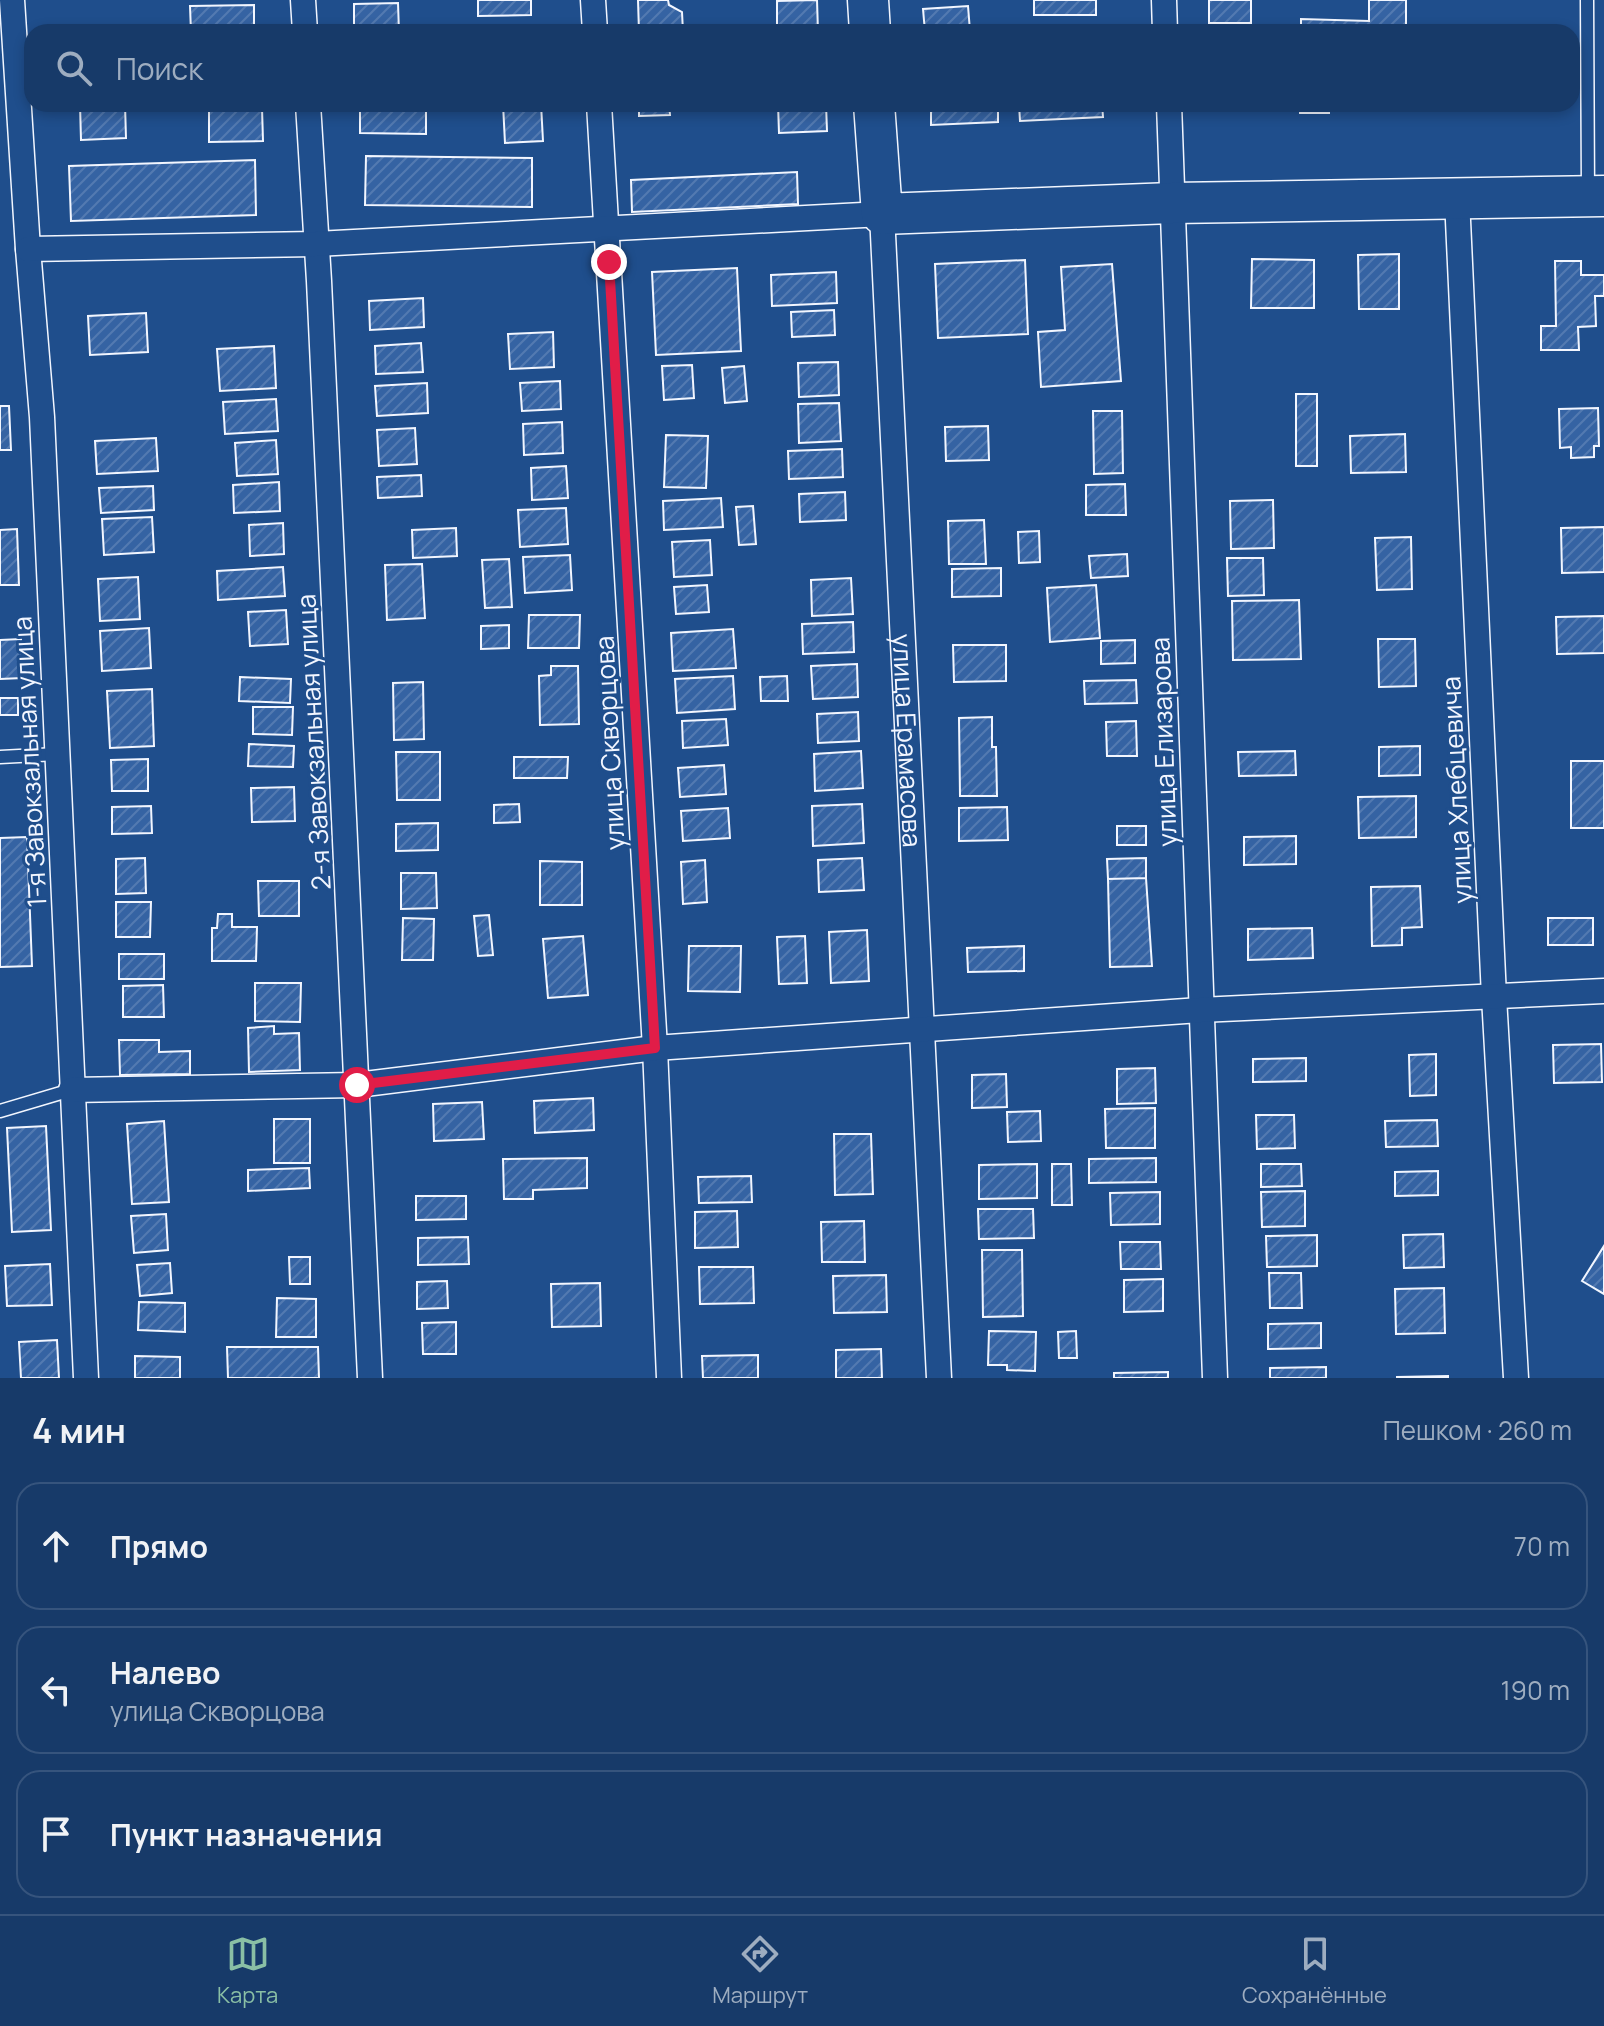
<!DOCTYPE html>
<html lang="ru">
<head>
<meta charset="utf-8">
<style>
  body { margin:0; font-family:Manrope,sans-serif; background:#244571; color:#f1f3f6 }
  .stop { position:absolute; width:24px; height:24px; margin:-18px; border:6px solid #e11d48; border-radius:50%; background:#fff }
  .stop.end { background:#e11d48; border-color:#fff; box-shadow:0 2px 8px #0008 }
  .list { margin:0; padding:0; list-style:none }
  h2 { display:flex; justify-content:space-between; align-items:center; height:104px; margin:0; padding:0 32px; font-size:34px }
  h2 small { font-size:26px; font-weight:400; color:#9eadc0 }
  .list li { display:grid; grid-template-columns:52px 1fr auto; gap:24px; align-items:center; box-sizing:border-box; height:128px; margin:0 16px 16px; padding:0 16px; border:2px solid #36547d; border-radius:24px }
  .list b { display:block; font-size:30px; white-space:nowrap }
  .list p { margin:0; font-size:26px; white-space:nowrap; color:#9eadc0 }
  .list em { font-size:26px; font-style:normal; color:#9eadc0 }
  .icon { flex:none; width:44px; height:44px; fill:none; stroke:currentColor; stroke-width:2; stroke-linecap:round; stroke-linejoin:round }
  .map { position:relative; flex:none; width:1604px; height:1378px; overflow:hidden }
  .search { position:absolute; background:#173a69; box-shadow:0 4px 12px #0003; left:24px; right:24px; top:24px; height:88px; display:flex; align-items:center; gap:20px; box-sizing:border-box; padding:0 28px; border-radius:24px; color:#9eadc0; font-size:30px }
  .sheet { height:536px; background:#173a69 }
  nav { display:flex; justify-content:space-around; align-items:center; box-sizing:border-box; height:112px; border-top:2px solid #36547d; background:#173a69; font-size:22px; color:#9eadc0 }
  nav a { display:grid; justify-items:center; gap:4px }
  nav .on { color:#8abfa5 }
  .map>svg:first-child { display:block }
  .building { fill:url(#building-hatch); stroke:#f2f6ff; stroke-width:2 }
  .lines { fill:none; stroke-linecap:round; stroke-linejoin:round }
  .service-casing { stroke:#f2f6ff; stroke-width:15 }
  .minor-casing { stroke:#f2f6ff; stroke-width:27 }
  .primary-casing { stroke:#f2f6ff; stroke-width:43 }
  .service { stroke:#1f4e8c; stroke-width:12 }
  .minor { stroke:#1f4e8c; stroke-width:24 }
  .primary { stroke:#1f4e8c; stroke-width:40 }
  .route { stroke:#e11d48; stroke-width:10 }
  .labels { text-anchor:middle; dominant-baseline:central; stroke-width:6; stroke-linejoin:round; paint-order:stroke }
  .street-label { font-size:26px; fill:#f2f6ff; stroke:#1f4e8c }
</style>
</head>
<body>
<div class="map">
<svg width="1604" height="1378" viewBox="0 0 1604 1378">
  <defs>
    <pattern id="building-hatch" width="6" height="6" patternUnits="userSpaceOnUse" patternTransform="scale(2)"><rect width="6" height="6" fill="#3563a3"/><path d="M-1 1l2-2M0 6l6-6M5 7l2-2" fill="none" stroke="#537ab1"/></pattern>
  </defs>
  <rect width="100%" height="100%" fill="#1f4e8c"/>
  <path class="building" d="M478 0H531V15L478 16Z
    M638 0H668L669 5 682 12 683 32H639Z
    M817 0 818 32H777V1Z
    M1034 0H1096V15H1034Z
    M1209 0H1251V23H1209Z
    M1369 0H1406V32H1301V19L1369 21Z
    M398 3 399 32H354V4Z
    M254 5V32H191L190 6Z
    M968 6 970 31 925 32 923 9Z
    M80 104H125L126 138 81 140Z
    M360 104H426V134L360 133Z
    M503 104H541L543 141 505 143Z
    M639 104H669L670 115 639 116Z
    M778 104H826L827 131 779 133Z
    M931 104H998V122L931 125Z
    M1019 104H1102L1103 117 1020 121Z
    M1300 104H1329V113H1300Z
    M1367 104H1404V107L1367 106Z
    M262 108 263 141 209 142V110Z
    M366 156 532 158V207L365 205Z
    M255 160 256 215 71 221 69 166Z
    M797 172 798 204 632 212 631 180Z
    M1399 254V309H1359L1358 255Z
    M1252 259 1314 260V308H1251Z
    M1025 260 1028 334 938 338 935 264Z
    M1555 261H1581V275H1604V296H1595L1596 326 1578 327 1579 350H1541V326H1556Z
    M1112 264 1121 381 1041 387 1038 332 1065 330 1061 267Z
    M737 268 741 351 656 355 652 272Z
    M836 272 837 303 772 306 771 275Z
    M423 298 424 327 370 330 369 301Z
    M834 310 835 335 792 337 791 312Z
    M146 313 148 352 90 355 88 316Z
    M553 332 554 367 510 369 508 334Z
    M421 343 423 372 376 374 375 346Z
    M274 346 276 388 220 391 217 349Z
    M838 362 839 395 799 397 798 363Z
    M692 365 694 398 664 400 662 366Z
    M744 366 747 401 725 403 722 368Z
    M560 381 561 409 522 411 520 383Z
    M427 383 428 413 377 416 375 386Z
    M1296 394H1317V466H1296Z
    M276 399 278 431 225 434 223 402Z
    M839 403 841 441 799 443 798 404Z
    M0 406H9L11 450H0Z
    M1598 408 1599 446H1594V457L1571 458V447L1560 448 1559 409Z
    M1093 411H1122L1123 473 1094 474Z
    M562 422 563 453 524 455 523 424Z
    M988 426 989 460 946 461 945 427Z
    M415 428 417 464 379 466 377 430Z
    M1405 434 1406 472 1351 473 1350 436Z
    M666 435 708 436 706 488 664 487Z
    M156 438 158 471 97 474 95 441Z
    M276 440 278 474 237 476 235 443Z
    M842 449 843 477 789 479 788 451Z
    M566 466 568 498 532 500 531 468Z
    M421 475 422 496 378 498 377 477Z
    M279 482 280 511 234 513 233 485Z
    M1125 484 1126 515H1086V485Z
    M153 486 154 510 101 513 99 488Z
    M845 492 846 520 800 522 799 494Z
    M721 498 723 527 664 530 663 501Z
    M1273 500 1274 548 1231 549 1230 501Z
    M753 506 756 544 739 545 736 507Z
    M566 508 568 544 520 547 518 510Z
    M152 517 154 552 104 555 102 519Z
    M984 520 986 564H949L948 521Z
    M283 523 284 554 250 556 249 525Z
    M1604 527V572L1562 573 1561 528Z
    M456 528 457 556 413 558 412 530Z
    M17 529 19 585H0V530Z
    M1039 531 1040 562 1019 563 1018 532Z
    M1411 537 1412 589 1377 590 1375 538Z
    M710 540 712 575 674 577 672 542Z
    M1127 554 1128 576 1091 578 1089 556Z
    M570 555 572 590 525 593 523 557Z
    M1227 558H1263L1264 595 1228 596Z
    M509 559 512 607 485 608 482 560Z
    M422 564 425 618 387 620 385 565Z
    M283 567 285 596 218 600 217 571Z
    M1001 568V596L952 597V569Z
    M138 577 140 619 100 621 98 579Z
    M851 578 853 614 812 616 811 580Z
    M707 585 709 612 676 614 674 587Z
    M1096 585 1100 638 1050 642 1047 588Z
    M1299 600 1301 659 1233 660 1232 601Z
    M286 610 288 644 250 646 248 612Z
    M529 615H580L579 648H528Z
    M1604 616V653L1557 654 1556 617Z
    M853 622 854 652 803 654 802 624Z
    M509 625V648L481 649V626Z
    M149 628 151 668 102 671 100 631Z
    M733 629 736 668 673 671 671 633Z
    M21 639 22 678 0 679V640Z
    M1378 639H1415L1416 686 1379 687Z
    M1135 640V663L1101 664V641Z
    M953 645H1006V681L954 682Z
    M857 664 858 697 813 699 811 666Z
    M551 666H578L579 724 540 725 539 676 551 675Z
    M733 676 735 709 677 713 675 679Z
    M787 676 788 701H761L760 677Z
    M240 677 291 679 290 703 239 701Z
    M1136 680 1137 703 1085 704 1084 681Z
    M423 682 424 739 394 740 393 683Z
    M152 689 154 746 110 748 107 691Z
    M0 698H18V715H0Z
    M253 707H293L292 735 253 734Z
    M858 712 859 741 818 743 817 714Z
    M992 717V747H996L997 796H960L959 718Z
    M726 719 728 745 683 748 682 721Z
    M1136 721 1137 756H1107L1106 722Z
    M249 744 294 746 293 767 248 766Z
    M1420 746V775L1379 776V747Z
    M861 751 863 788 815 791 814 754Z
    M1295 751 1296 775 1239 776 1238 752Z
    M396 752H440V800H397Z
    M514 757H568L567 778H514Z
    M148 759V791H112L111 760Z
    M1571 761H1604V828H1571Z
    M724 765 726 794 680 797 678 768Z
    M294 787 295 821 252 822 251 788Z
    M1416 796V837L1359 838 1358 797Z
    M519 804 520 822 494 823V805Z
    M862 804 864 843 813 846 812 806Z
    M151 806 152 833 112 834V807Z
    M1007 807 1008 840 959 841V808Z
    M728 808 730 838 683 841 681 811Z
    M438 823V850L396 851V824Z
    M1117 826H1146V845H1117Z
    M1296 836V864L1244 865V837Z
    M27 837 32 966 0 967V838Z
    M145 858 146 893 116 894V859Z
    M862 858 864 890 819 892 818 860Z
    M1146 858V878L1108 879 1107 859Z
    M705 860 707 902 683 904 681 862Z
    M540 861 582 862V905H540Z
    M401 873H436L437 908 401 909Z
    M1146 878 1152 966 1110 967 1108 879Z
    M258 881H299V916H259Z
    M1420 886 1422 927 1402 928V945L1372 946 1371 887Z
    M116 902H151L150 937H116Z
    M218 914H232V927H257L256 961H212V928H217Z
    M489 915 493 955 478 956 474 916Z
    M403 918 434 919 433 960H402Z
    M1548 918H1593V945H1548Z
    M1312 928 1313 958 1248 960V929Z
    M867 930 869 981 831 983 829 932Z
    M583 936 588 995 548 998 543 939Z
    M805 936 807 983 779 984 777 937Z
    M689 946H741L740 992 688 991Z
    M1024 946V971L968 972 967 948Z
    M119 954H164V979H119Z
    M255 983H301L300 1022 255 1021Z
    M163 985 164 1017H123V986Z
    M274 1026V1034L299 1033 300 1070 249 1072 248 1028Z
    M119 1040H159V1052L190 1051V1074L120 1075Z
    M1601 1044 1602 1082 1554 1083 1553 1045Z
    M1436 1054V1095L1410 1096 1409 1055Z
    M1306 1058V1081L1253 1082V1059Z
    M1155 1068 1156 1103 1117 1104V1069Z
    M1006 1074 1007 1107 972 1108V1075Z
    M593 1098 594 1130 535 1133 534 1101Z
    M482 1102 484 1139 434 1141 433 1104Z
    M1155 1108V1148H1106L1105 1109Z
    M1040 1111 1041 1141 1008 1142 1007 1112Z
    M1256 1115H1294L1295 1148 1257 1149Z
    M274 1119H310V1163H274Z
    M1437 1120 1438 1146 1386 1147 1385 1121Z
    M164 1121 169 1202 132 1204 127 1124Z
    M46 1126 51 1230 12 1232 7 1128Z
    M834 1134H871L873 1194 835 1195Z
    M587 1158V1188L533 1190V1199H504L503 1159Z
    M1156 1158V1182L1089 1183V1159Z
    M1037 1164V1198L979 1199V1165Z
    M1052 1164H1071L1072 1205H1052Z
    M1261 1164H1301L1302 1186 1261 1187Z
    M309 1168 310 1188 248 1191V1170Z
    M1438 1171V1195L1395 1196V1172Z
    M751 1176 752 1202 699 1203 698 1177Z
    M1305 1191V1226L1262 1227 1261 1192Z
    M1160 1192V1224L1111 1225 1110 1193Z
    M416 1196H466V1219L416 1220Z
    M978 1209H1033L1034 1238 979 1239Z
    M737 1211 738 1247 695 1248V1212Z
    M166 1214 168 1250 134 1253 131 1216Z
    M864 1221 865 1262H822L821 1222Z
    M1443 1234 1444 1267 1404 1268 1403 1235Z
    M1317 1235V1266L1267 1267 1266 1236Z
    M468 1237 469 1264 418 1265V1238Z
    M1120 1242H1160L1161 1269H1121Z
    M1604 1246V1294L1582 1281Z
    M982 1250H1022L1023 1316 983 1317Z
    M289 1257H310V1284H290Z
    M170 1263 172 1293 140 1296 137 1265Z
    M50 1264 52 1305 7 1306 5 1266Z
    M699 1267H753L754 1303 700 1304Z
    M1269 1273H1301L1302 1308H1270Z
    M886 1275 887 1312 834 1313 833 1276Z
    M1163 1279V1311L1124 1312V1280Z
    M447 1281 448 1308 417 1309V1282Z
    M600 1283 601 1326 552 1327 551 1284Z
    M1444 1288 1445 1333 1396 1334 1395 1289Z
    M277 1298 316 1299V1337H276Z
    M139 1302 185 1303V1332L138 1330Z
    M456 1322V1354H423L422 1323Z
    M1321 1323V1348L1268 1349V1324Z
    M989 1331 1036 1332 1035 1371 1007 1370V1365H988Z
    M1076 1331 1077 1358H1059L1058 1332Z
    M57 1340 59 1378H21L19 1342Z
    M227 1347H318L319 1378H228Z
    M881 1349 882 1378H836V1350Z
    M758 1355V1378H703L702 1356Z
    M135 1356 180 1357V1378H135Z
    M1326 1367V1378H1270V1368Z
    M1168 1372V1378H1114V1373Z
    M1448 1376V1378H1397V1377Z"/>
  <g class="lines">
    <defs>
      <path id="service" d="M1587 0 1588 193
        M0 757 57 754
        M0 1111 71 1090"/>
      <g id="minor">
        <path d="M12 0 28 249 42 417 86 1378"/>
        <path d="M303 0 305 32"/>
        <path d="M593 0 595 32"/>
        <path d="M1164 0 1165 32"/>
        <path d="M308 104 319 281 370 1378"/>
        <path d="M599 104 655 1048 669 1378"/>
        <path d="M1169 104 1215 1378"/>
        <path d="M1457 199 1494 997 1516 1378"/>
        <path id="s1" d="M28 249 316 244 882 214 939 1378"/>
        <path d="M71 1090 357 1085 655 1048 1200 1010 1604 991"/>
      </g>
      <path id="primary" d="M868 0 870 32
        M874 104 882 214 1172 203 1604 196"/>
    </defs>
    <use href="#service" class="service-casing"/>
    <use href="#minor" class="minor-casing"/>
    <use href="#primary" class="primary-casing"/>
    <use href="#service" class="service"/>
    <use href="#minor" class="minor"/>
    <use href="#primary" class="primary"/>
  </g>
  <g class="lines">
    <path class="route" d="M357 1085 655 1048 609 262"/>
  </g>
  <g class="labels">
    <g class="street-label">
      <text stroke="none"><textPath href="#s1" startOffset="1382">улица Ерамасова</textPath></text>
      <text transform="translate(313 742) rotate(-93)">2-я Завокзальная улица</text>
      <text transform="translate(1163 742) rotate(-92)">улица Елизарова</text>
      <text transform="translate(609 743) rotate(-93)">улица Скворцова</text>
      <text transform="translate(29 762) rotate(-93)">1-я Завокзальная улица</text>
      <text transform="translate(1456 790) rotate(-93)">улица Хлебцевича</text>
    </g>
  </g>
</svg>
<div class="stop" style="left:357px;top:1085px"></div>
<div class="stop end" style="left:609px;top:262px"></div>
<div class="search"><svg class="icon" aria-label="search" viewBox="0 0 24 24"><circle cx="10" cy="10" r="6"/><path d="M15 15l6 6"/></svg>Поиск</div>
</div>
<section class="sheet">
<h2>4 мин<small>Пешком · 260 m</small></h2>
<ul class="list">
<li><svg class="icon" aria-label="ahead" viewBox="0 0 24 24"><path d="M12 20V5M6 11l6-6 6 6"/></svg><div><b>Прямо</b></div><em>70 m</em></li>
<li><svg class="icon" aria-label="left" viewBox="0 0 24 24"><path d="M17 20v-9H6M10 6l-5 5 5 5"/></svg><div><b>Налево</b><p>улица Скворцова</p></div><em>190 m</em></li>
<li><svg class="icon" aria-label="arrive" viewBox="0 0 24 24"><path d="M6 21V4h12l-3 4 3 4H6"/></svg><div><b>Пункт назначения</b></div></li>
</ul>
</section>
<nav>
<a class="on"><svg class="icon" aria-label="map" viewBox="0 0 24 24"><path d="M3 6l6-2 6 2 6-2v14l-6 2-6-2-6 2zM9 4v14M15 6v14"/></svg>Карта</a>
<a><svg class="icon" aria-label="directions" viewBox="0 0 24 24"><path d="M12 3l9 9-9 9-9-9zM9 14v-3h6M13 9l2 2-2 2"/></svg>Маршрут</a>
<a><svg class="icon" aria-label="saved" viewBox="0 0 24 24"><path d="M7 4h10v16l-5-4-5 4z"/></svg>Сохранённые</a>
</nav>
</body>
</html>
